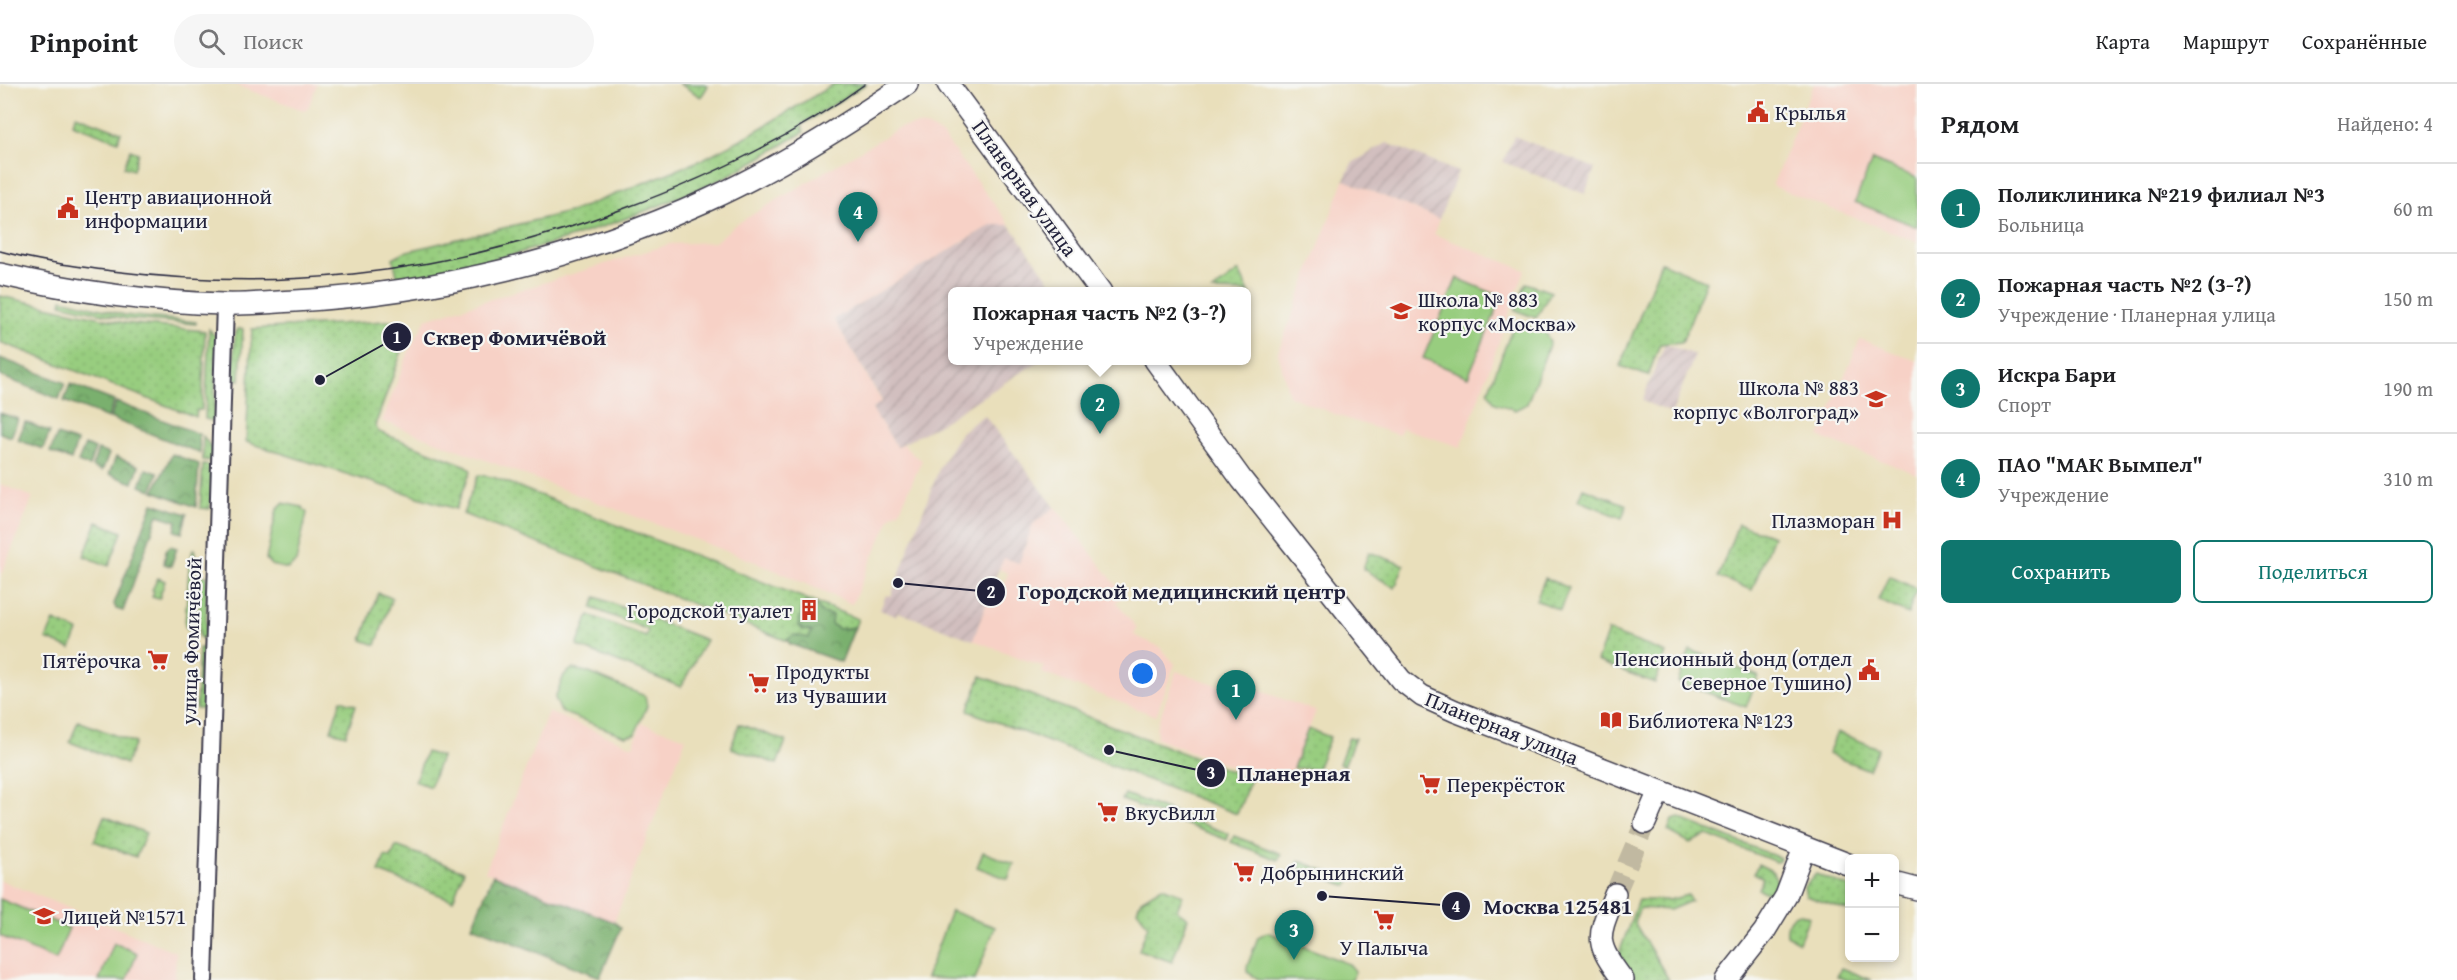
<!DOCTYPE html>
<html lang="ru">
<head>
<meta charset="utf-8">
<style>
  body { margin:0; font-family:"Gentium Book Plus",serif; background:#f6f6f6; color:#202124 }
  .controls { position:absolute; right:18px; bottom:18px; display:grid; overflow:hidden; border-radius:9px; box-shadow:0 3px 9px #0003 }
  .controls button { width:54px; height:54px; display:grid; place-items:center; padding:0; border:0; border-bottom:2px solid #e0e0e0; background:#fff; color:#202124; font:30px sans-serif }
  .you { position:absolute; left:1143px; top:590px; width:21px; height:21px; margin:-15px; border:4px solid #fff; border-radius:50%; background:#1a73e8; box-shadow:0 0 0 9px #1a73e833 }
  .badge { display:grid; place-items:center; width:39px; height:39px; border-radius:50%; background:#0f766e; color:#fff; font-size:20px; font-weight:700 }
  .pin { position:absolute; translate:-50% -50px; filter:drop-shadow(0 2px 3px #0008) }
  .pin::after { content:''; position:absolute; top:32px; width:21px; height:18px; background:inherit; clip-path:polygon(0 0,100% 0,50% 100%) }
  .popup { position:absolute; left:948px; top:203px; width:303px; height:78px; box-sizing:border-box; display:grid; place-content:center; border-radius:9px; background:#fff; filter:drop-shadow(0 2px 4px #0005); font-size:20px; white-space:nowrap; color:#757577 }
  .popup b { font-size:22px; color:#202124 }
  .popup::after { content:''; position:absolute; left:50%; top:100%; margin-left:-12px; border:12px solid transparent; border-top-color:#fff }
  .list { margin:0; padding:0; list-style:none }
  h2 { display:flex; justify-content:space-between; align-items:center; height:78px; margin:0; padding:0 24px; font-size:26px }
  h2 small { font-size:20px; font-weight:400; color:#757577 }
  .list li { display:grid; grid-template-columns:39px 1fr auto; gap:18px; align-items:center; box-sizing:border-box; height:90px; padding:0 24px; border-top:2px solid #e0e0e0 }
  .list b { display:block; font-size:22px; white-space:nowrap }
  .list p { margin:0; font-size:20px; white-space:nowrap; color:#757577 }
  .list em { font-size:20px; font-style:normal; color:#757577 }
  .actions { display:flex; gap:12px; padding:18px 24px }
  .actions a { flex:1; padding:14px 0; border:2px solid #0f766e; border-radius:9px; text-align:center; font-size:21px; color:#0f766e }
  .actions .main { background:#0f766e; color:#fff }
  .icon { flex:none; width:33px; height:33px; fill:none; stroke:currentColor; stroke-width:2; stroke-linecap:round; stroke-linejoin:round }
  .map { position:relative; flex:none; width:1917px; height:896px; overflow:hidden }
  header { display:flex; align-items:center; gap:36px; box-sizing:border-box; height:84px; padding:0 30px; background:#fff; border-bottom:2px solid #e0e0e0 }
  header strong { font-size:28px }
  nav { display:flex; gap:33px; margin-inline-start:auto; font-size:21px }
  .search { width:420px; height:54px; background:#f6f6f6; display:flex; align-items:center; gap:15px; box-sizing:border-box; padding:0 21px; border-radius:33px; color:#757577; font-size:22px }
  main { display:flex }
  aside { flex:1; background:#fff }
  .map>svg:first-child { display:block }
  .built { fill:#f7d1c6 }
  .industrial { fill:url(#industrial-furrows) }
  .grass { fill:url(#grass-dots); stroke:#5d785d; stroke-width:1.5 }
  .forest { fill:url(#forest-crowns); stroke:#4e6954; stroke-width:1.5 }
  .pitch { fill:#98cd7f; stroke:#5d785d; stroke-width:1.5 }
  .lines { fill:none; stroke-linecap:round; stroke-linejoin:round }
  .major-tunnel { stroke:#c1b9a1; stroke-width:21; stroke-dasharray:21 10; stroke-linecap:butt }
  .minor-casing { stroke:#403e4e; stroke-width:20 }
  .major-casing { stroke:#403e4e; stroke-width:24 }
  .minor { stroke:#fff; stroke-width:16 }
  .major { stroke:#fff; stroke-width:21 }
  .tram { stroke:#22223b; stroke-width:1.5 }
  .labels { text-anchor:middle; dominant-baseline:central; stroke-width:4.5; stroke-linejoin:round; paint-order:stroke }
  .poi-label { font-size:21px; fill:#22223b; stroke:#f6f6f2; text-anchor:start }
  .street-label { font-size:21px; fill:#22223b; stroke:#f6f6f2 }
  .leader { fill:none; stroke:#22223b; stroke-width:2 }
  .callout-dot { fill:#22223b; stroke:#f6f6f2; stroke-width:2 }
  .mark-label { font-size:18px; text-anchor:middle; font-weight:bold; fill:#fff }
  .callout-label { font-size:22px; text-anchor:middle; font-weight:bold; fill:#22223b; stroke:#f6f6f2; stroke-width:4.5; stroke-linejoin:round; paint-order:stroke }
</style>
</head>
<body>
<header>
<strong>Pinpoint</strong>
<div class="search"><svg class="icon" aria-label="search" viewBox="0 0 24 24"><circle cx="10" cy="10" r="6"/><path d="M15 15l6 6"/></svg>Поиск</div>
<nav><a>Карта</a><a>Маршрут</a><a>Сохранённые</a></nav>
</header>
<main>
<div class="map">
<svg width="1917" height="896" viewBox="0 0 1917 896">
  <defs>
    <pattern id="industrial-furrows" width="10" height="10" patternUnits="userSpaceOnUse" patternTransform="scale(1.5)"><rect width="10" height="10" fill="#d2bfbf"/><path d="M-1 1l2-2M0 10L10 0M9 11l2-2" fill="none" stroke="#b4a4a5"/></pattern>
    <pattern id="grass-dots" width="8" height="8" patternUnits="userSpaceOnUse" patternTransform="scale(1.5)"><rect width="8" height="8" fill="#98cd7f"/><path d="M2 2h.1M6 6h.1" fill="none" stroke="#83b06f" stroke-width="1.8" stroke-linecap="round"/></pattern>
    <pattern id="forest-crowns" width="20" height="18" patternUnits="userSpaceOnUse" patternTransform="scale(1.5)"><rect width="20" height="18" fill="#7ab06e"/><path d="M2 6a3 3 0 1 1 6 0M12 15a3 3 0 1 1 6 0" fill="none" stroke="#648f5c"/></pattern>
  </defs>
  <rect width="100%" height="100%" fill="#f6f6f2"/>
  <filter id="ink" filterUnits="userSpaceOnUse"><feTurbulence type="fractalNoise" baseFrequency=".0167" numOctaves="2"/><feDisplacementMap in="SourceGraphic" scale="12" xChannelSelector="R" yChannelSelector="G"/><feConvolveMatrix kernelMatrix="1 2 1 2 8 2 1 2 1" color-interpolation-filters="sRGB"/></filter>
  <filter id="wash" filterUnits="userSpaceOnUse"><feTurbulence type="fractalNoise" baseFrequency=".008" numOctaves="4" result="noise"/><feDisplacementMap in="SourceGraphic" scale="24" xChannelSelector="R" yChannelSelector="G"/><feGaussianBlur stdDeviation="1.35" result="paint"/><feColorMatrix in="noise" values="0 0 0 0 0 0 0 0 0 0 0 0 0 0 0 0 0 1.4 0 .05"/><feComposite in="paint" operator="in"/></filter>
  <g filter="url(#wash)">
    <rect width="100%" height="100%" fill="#e9dfbb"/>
    <path class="built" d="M232 0H317L308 24 303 26Z
      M1814 0H1917V158L1772 102Z
      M918 41 929 43 943 52 1010 141H991L834 235 882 318 872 325 897 363 904 360 912 370 922 376 900 426 891 432 852 520 758 479 382 337 409 267 426 235 670 160 715 158 735 141 899 44Z
      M1344 96 1439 135 1434 150 1525 186 1461 363 1401 344 1399 351 1347 335 1289 312 1278 268Z
      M1860 255 1917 277V390L1819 353Z
      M0 400 33 413 0 494Z
      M1055 423 1124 511 1116 518 1137 544 1134 551 1160 563 1175 580 1156 632 1042 589 1044 583 973 556 987 518 997 521 1004 502 1008 489 999 485 1004 473 1019 479 1033 440Z
      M1176 587 1237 608 1241 600 1316 627 1293 684 1280 697 1273 698 1157 655 1156 644Z
      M548 628 633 662 642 639 686 654 614 838 485 788Z
      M0 796 176 868 175 896H0Z"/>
    <path class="industrial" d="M1514 52 1595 84 1585 110 1503 78Z
      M1387 59 1458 88 1439 135 1344 96 1352 79Z
      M991 141H1010L1057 207 953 208V276L1039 277 938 341 897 363 872 325 882 317 834 235Z
      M1665 260 1695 271 1672 329 1642 317Z
      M984 331 1055 423 1033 440 1019 479 1004 474 989 506 1000 510 997 521 987 518 973 556 898 528 896 532 880 526 886 511 891 512 939 385 951 363 960 349Z"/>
    <path class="grass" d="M680 0H705L708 2 701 13Z
      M834 0H866L801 41 804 48C776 64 747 83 717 97 617 142 511 176 404 195L397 192 393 174 404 168 573 127 701 76 749 51Z
      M76 31 121 48 118 57 72 40Z
      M130 66 138 69 133 86 124 83Z
      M1661 178 1706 197 1682 258 1660 260 1648 292 1620 282Z
      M1239 187 1253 217 1247 221V208L1212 207Z
      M1526 199 1551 208 1536 234 1515 226Z
      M0 212 125 239 205 247 202 326H197L196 333 0 258Z
      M62 215 125 231 196 238V240L126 235 61 220Z
      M403 236 408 250 375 342 379 348 467 382 471 387 456 425 246 358 252 245Z
      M209 245 215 252 217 261 214 337 205 335Z
      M238 245H243L240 296 233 295 235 250Z
      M203 352 213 366 212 377 203 376Z
      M203 381 212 382 210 425 200 424Z
      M478 391 493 393 858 535 841 578 463 430Z
      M1583 404 1627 421 1622 434 1578 416Z
      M97 438 122 448 109 482 84 472Z
      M1738 440 1773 452 1752 506 1718 493Z
      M193 465H195V552L185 542 189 484Z
      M1369 468 1404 481 1395 504 1363 485Z
      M200 492H207L206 556 199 553Z
      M1889 492 1917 505 1908 530 1878 516Z
      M158 494 165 497 159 515 152 513 154 507 152 506Z
      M1545 494 1569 504 1560 526 1536 516Z
      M378 509 392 514 376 561 362 556Z
      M596 513 706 556 681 603 577 562 589 531 646 553 648 546 592 524Z
      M54 537 78 547 71 565 46 555Z
      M1608 547 1666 569 1655 599 1597 577Z
      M199 564H206L204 625H196Z
      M981 592 1251 695 1237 730 968 627Z
      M341 616 356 621 346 651 331 647Z
      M78 637 135 659 126 680 70 658Z
      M739 640 786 657 777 680 731 664Z
      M1308 645 1330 653 1317 685 1293 684Z
      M1837 648 1878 664 1869 686 1828 670Z
      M1349 653 1355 654 1344 682 1339 680Z
      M426 668 441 673 430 703 415 697Z
      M1125 710 1229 750 1227 756 1122 716Z
      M104 732 146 749 136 773 94 757Z
      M1679 734 1780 774 1779 777 1776 778 1707 751 1690 759 1668 747 1672 736Z
      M1234 752 1281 770 1278 776 1231 758Z
      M396 762 464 787 453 816 379 788 385 772 391 774Z
      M1299 777 1326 787 1323 793 1297 783Z
      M1758 780 1774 788 1777 799 1771 811 1758 805 1763 794 1754 789Z
      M1329 788 1350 796 1348 802 1326 794Z
      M1816 790 1849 803V827L1806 812 1804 803Z
      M1162 803 1183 811 1177 826 1188 834 1172 878 1139 866 1148 841 1137 826 1141 816Z
      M1688 811 1691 817 1670 826 1640 824 1634 838 1669 896H1636L1619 870 1638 816H1669Z
      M1799 829 1809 833 1799 858 1787 851C1786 841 1789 832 1799 829Z
      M1841 884 1872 896H1846L1837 892Z"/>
    <path class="forest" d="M0 274 65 299 59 315 0 292Z
      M70 300 114 317 108 334 64 317Z
      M116 318 199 350 200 369 110 334Z
      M0 329 18 335 11 353 0 349Z
      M25 338 50 348 43 365 18 356Z
      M57 351 77 358 71 376 50 368Z
      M85 361 95 365 89 382 78 378Z
      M98 366 109 370 102 387 92 383Z
      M172 370 199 380 196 423 154 407Z
      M116 373 139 382 133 399 109 390Z
      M146 385 158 389 152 406 140 402Z
      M153 419 187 430 182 449 175 447 177 437 158 431 123 527 116 525 114 520Z
      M170 462 177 464 171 482 164 480 166 466Z
      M806 518 818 522 821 529 832 531 831 540 839 545 855 543 841 578 790 560 787 556 794 551 809 554 811 547 803 546 798 541 803 521Z
      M493 791 614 838 621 844 600 893 472 842Z"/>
    <path class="pitch" d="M1872 76 1917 94V143L1855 118Z
      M1457 194 1502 213 1468 293 1423 274Z
      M1522 240 1545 248 1550 258 1527 320 1515 326 1495 319 1488 308 1512 245Z
      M283 419 302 423 307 429 296 478 288 485 271 481 266 475 277 425Z
      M1690 566 1758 592 1746 623 1678 598Z
      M572 585 587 588 645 612 647 622 635 650 625 652 561 628 555 614 564 591Z
      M983 768 1014 780 1008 795 977 783Z
      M0 815 69 844 56 876 0 852Z
      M951 827 995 843 975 896 926 894Z
      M1267 848 1349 880 1355 887 1352 896H1260L1247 888V883L1258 853Z
      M114 859 137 869 127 896H99Z"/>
  </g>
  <g filter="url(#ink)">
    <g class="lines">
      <path class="major-tunnel" d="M1615 810 1645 739"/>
      <defs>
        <path id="minor" d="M204 896 225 220"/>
        <path id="major" d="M948 0 1101 208
          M0 190C73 207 148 218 223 220 247 221 271 218 295 217 436 209 579 175 708 116 778 84 843 43 907 0
          M1155 276 1242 396 1401 596 1422 612 1455 627 1850 781
          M1645 739 1659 707
          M1894 799 1917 805
          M1615 810C1597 855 1594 857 1623 896
          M1726 896 1764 848 1786 812 1804 764"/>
      </defs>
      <use href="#minor" class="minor-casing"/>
      <use href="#major" class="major-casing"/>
      <use href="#minor" class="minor"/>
      <use href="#major" class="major"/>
      <path class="tram" d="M0 167C36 177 75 182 112 187 192 197 273 199 353 190 519 173 730 99 865 0"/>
    </g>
  </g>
  <defs>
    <symbol id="civic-bare" viewBox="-9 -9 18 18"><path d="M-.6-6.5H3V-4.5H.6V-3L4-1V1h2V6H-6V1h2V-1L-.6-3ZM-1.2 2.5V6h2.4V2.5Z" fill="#c8321e" stroke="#f6f6f2" stroke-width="2.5" paint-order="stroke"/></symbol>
    <symbol id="school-bare" viewBox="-9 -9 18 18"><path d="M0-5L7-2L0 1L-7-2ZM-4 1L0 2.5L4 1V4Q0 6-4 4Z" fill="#c8321e" stroke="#f6f6f2" stroke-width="2.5" paint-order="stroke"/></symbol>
    <symbol id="hospital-bare" viewBox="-9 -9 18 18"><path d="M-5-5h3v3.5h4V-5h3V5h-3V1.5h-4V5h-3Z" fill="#c8321e" stroke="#f6f6f2" stroke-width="2.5" paint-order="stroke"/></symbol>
    <symbol id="building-bare" viewBox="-9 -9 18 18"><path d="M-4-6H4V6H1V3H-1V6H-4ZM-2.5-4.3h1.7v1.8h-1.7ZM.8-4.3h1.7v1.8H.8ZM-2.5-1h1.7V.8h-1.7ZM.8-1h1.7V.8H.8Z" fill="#c8321e" stroke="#f6f6f2" stroke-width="2.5" paint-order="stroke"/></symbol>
    <symbol id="supermarket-bare" viewBox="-9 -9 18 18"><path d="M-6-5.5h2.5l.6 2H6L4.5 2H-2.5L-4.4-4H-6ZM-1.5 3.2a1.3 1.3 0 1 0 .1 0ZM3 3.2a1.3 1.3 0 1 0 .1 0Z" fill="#c8321e" stroke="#f6f6f2" stroke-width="2.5" paint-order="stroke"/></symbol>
    <symbol id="library-bare" viewBox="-9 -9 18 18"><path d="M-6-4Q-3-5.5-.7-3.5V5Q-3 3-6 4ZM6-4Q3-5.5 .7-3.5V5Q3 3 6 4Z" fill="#c8321e" stroke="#f6f6f2" stroke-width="2.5" paint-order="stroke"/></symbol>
  </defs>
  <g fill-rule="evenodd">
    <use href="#civic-bare" x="1743" y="13" width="30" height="30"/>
    <use href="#civic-bare" x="53" y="109" width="30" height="30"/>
    <use href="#school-bare" x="1386" y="212" width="30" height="30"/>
    <use href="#school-bare" x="1861" y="300" width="30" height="30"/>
    <use href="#hospital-bare" x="1877" y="421" width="30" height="30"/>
    <use href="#building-bare" x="794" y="511" width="30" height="30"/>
    <use href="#supermarket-bare" x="143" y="561" width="30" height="30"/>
    <use href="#civic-bare" x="1854" y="571" width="30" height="30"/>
    <use href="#supermarket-bare" x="744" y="584" width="30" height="30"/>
    <use href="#library-bare" x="1596" y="621" width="30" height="30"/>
    <use href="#supermarket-bare" x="1415" y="685" width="30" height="30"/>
    <use href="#supermarket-bare" x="1093" y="713" width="30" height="30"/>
    <use href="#supermarket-bare" x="1229" y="773" width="30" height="30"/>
    <use href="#school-bare" x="29" y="817" width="30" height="30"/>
    <use href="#supermarket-bare" x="1369" y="821" width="30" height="30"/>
  </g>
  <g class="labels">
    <g class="poi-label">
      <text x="1775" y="28">Крылья</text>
      <text x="85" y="112">Центр авиационной<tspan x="85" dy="24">информации</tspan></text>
      <text x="1418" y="215">Школа № 883<tspan x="1418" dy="24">корпус «Москва»</tspan></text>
      <text x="1859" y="303" text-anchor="end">Школа № 883<tspan x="1859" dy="24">корпус «Волгоград»</tspan></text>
      <text x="1875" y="436" text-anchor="end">Плазморан</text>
      <text x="792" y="526" text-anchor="end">Городской туалет</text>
      <text x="1852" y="574" text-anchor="end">Пенсионный фонд (отдел<tspan x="1852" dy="24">Северное Тушино)</tspan></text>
      <text x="141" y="576" text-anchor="end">Пятёрочка</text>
      <text x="776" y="587">Продукты<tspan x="776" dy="24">из Чувашии</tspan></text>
      <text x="1628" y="636">Библиотека №123</text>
      <text x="1447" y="700">Перекрёсток</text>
      <text x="1125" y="728">ВкусВилл</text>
      <text x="1261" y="788">Добрынинский</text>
      <text x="61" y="832">Лицей №1571</text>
      <text x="1384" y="863" text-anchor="middle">У Палыча</text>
    </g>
    <g class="street-label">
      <text transform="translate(1025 104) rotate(54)">Планерная улица</text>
      <text transform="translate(191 557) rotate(-88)">улица Фомичёвой</text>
      <text transform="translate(1502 644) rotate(22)">Планерная улица</text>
    </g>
  </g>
  <path class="leader" d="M320 296L397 253M898 499L991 508M1109 666L1211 689M1322 812L1456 822"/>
  <g class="callout-dot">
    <circle cx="320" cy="296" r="6"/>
    <circle cx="898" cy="499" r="6"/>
    <circle cx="1109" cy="666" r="6"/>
    <circle cx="1322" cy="812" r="6"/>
    <circle cx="397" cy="253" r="15"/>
    <circle cx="991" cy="508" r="15"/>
    <circle cx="1211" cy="689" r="15"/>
    <circle cx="1456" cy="822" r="15"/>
  </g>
  <g class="mark-label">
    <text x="397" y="259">1</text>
    <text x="991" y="514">2</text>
    <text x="1211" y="695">3</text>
    <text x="1456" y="828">4</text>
  </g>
  <g class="callout-label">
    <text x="515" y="261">Сквер Фомичёвой</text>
    <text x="1182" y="515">Городской медицинский центр</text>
    <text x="1294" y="697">Планерная</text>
    <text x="1558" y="830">Москва 125481</text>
  </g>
</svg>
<div class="controls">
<button>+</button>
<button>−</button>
</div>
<div class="you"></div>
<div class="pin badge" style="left:1236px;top:636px">1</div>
<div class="pin badge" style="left:1100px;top:350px">2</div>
<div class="popup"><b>Пожарная часть №2 (3-?)</b>Учреждение</div>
<div class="pin badge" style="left:1294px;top:876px">3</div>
<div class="pin badge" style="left:858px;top:158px">4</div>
</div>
<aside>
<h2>Рядом<small>Найдено: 4</small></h2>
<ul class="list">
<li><span class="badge">1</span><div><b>Поликлиника №219 филиал №3</b><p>Больница</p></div><em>60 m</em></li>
<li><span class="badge">2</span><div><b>Пожарная часть №2 (3-?)</b><p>Учреждение · Планерная улица</p></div><em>150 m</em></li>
<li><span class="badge">3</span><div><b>Искра Бари</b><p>Спорт</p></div><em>190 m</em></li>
<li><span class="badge">4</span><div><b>ПАО &quot;МАК Вымпел&quot;</b><p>Учреждение</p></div><em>310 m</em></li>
</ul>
<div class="actions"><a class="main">Сохранить</a><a>Поделиться</a></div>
</aside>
</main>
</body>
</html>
